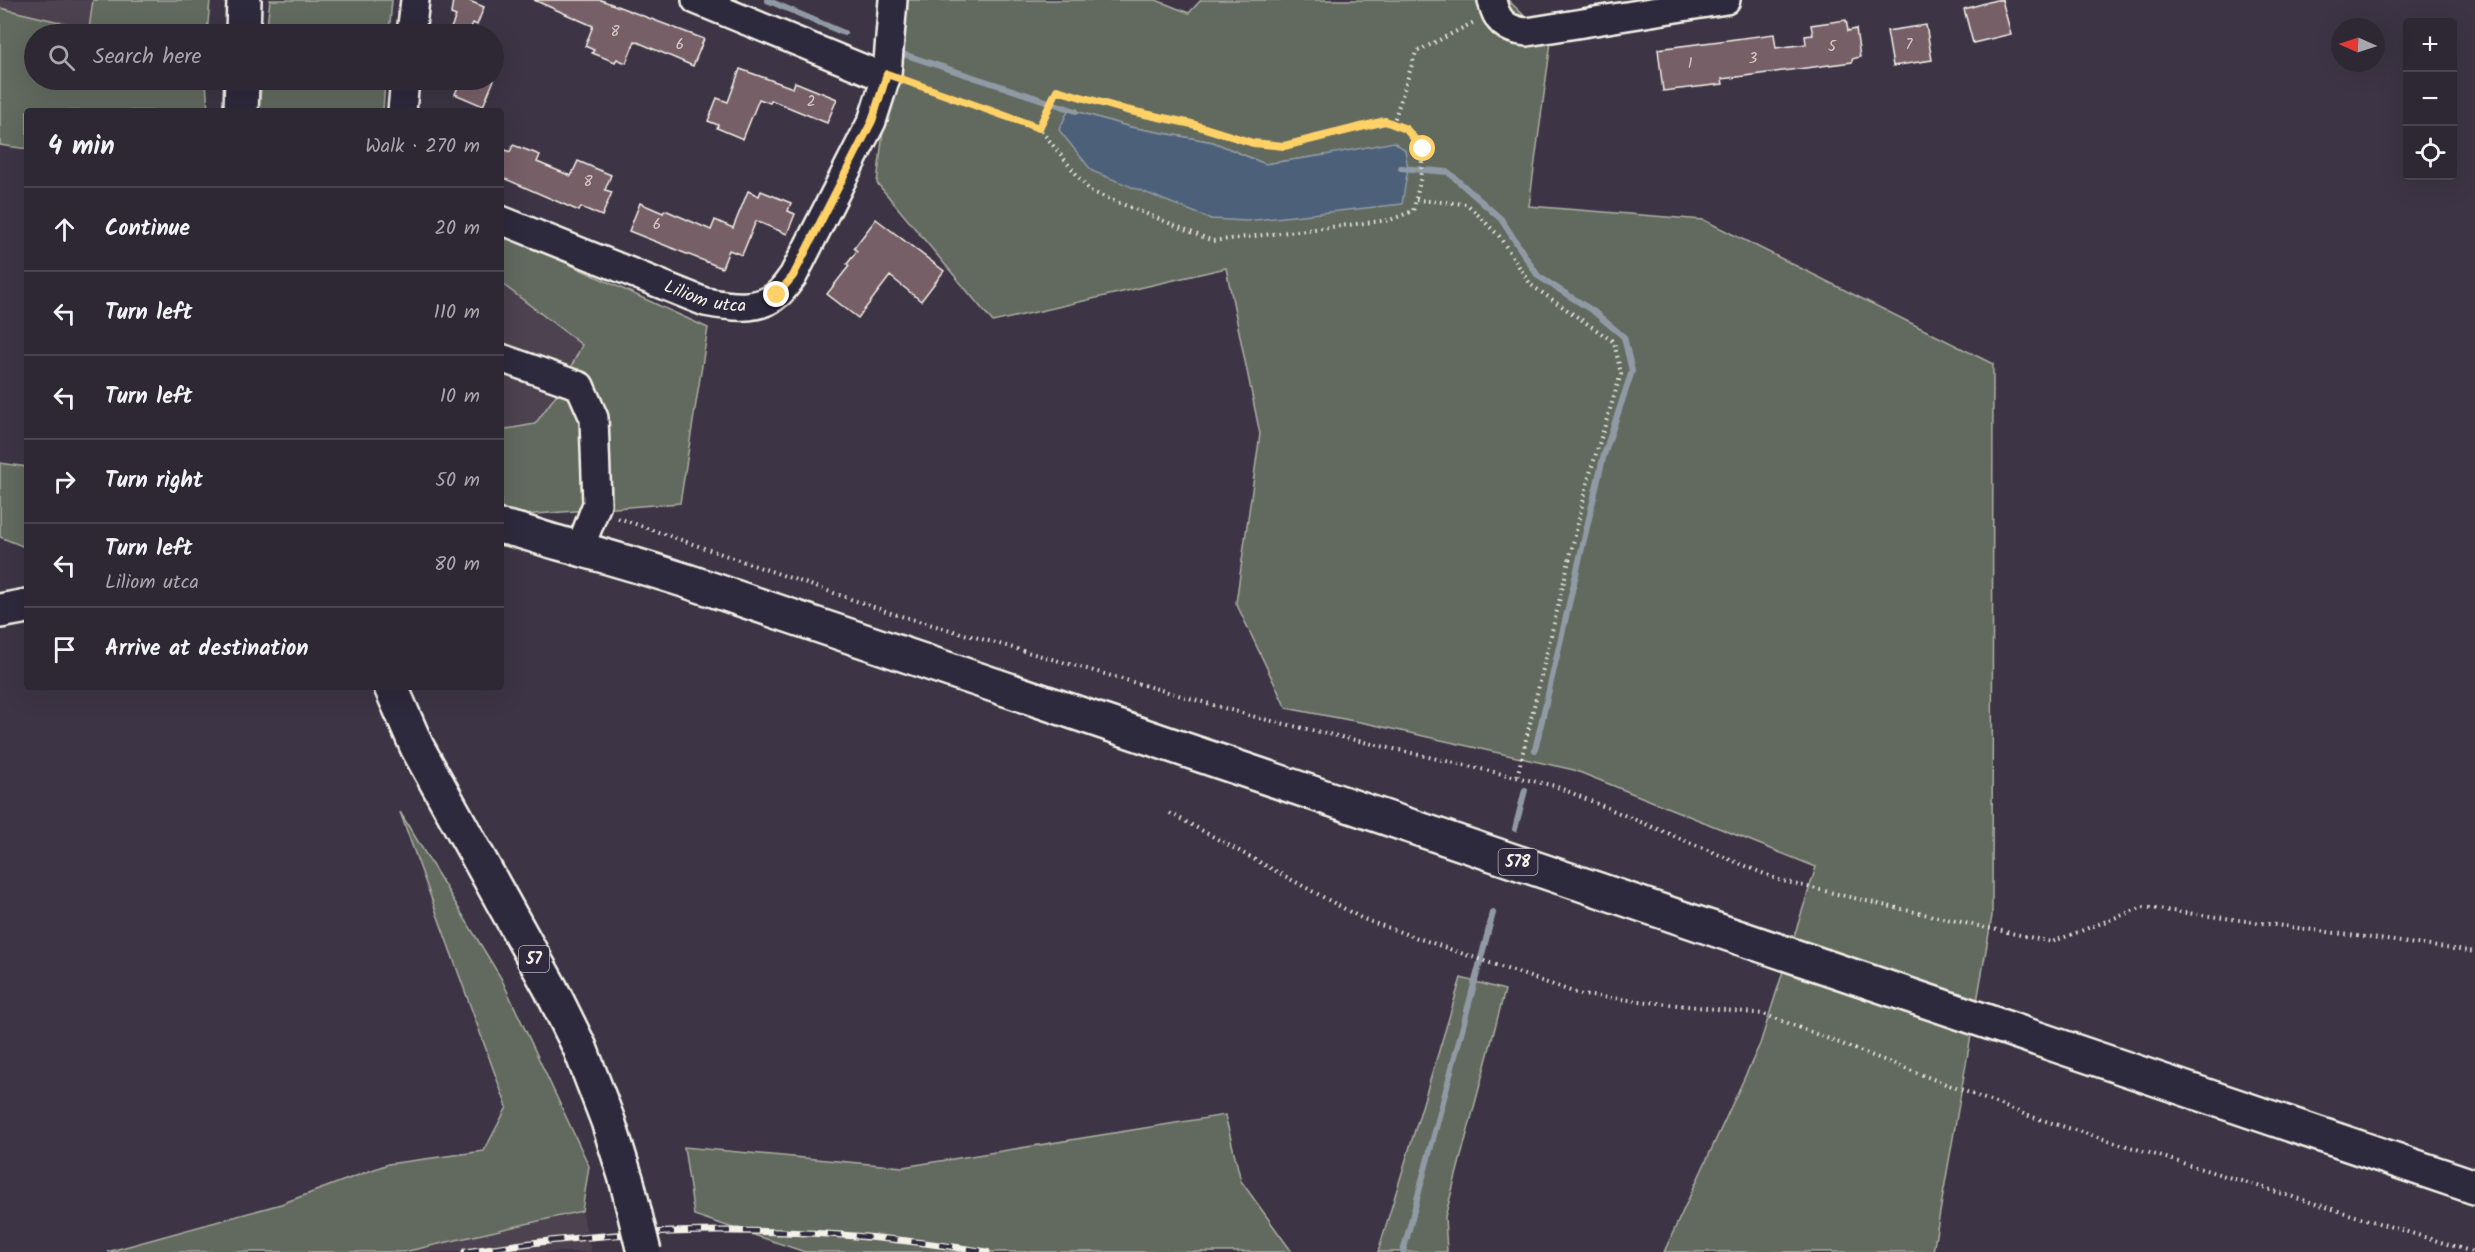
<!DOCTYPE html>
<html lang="en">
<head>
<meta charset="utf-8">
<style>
  body { margin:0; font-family:Kalam,sans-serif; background:#3a3440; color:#f1f3f6 }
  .controls { position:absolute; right:18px; top:18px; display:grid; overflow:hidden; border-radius:6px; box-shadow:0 6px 24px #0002 }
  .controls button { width:54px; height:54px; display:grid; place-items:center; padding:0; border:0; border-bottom:2px solid #49444f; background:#2e2834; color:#f1f3f6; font:30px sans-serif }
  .compass { position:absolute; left:2331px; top:18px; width:54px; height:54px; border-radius:50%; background:#2e2834; box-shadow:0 6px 24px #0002; rotate:273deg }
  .stop { position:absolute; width:18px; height:18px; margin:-14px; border:4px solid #ffd166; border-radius:50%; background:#fff }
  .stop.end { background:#ffd166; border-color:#fff; box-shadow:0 2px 6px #0008 }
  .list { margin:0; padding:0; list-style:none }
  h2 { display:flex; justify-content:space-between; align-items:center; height:78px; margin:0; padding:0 24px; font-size:26px }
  h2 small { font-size:20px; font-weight:400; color:#a7a6ac }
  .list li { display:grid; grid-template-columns:39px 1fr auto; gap:18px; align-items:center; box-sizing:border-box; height:84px; padding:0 24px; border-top:2px solid #49444f }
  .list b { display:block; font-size:22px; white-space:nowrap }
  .list p { margin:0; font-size:20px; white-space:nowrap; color:#a7a6ac }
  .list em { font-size:20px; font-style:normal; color:#a7a6ac }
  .icon { flex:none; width:33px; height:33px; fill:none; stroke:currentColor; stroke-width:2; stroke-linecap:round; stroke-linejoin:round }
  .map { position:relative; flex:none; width:2475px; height:1252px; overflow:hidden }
  .search { position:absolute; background:#2e2834; box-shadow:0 6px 24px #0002; left:24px; top:24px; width:480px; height:66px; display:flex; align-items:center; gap:15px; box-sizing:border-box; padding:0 21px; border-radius:33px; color:#a7a6ac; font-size:22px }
  .panel { position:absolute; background:#2e2834; box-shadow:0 6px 24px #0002; left:24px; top:108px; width:480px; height:582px; border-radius:6px }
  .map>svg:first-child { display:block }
  .built { fill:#4e424f }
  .green { fill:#626a5e; stroke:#abaea3; stroke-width:1.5; fill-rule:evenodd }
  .water { fill:#4e6079; stroke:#909aa5; stroke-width:1.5 }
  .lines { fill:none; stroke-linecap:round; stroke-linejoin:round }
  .stream { stroke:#909aa5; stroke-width:6 }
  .building { fill:#775f67; stroke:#f4f1e8; stroke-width:1.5 }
  .minor-casing { stroke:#f4f1e8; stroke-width:32 }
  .major-casing { stroke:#f4f1e8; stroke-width:38 }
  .path { stroke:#f4f1e8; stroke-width:4; stroke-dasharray:1.5 4.5; stroke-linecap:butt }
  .minor { stroke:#2f2a3d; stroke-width:27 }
  .major { stroke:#2f2a3d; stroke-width:33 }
  .rail-casing { stroke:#f4f1e8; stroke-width:7 }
  .rail { stroke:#2f2a3d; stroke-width:4.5; stroke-dasharray:14; stroke-linecap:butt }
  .major-bridge-casing { stroke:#f4f1e8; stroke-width:38; stroke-linecap:butt }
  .major-bridge { stroke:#2f2a3d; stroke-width:33 }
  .route { stroke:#ffd166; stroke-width:8 }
  .labels { text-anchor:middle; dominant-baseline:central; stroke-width:4.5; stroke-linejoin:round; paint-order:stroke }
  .number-label { font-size:15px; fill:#d5ccc8 }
  .shield { fill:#2f2a3d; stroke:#b9b5b5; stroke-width:1.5 }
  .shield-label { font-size:16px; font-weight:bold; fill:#f4f1e8 }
  .street-label { font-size:18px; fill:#f4f1e8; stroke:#2f2a3d }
</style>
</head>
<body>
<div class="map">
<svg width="2475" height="1252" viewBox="0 0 2475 1252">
  <rect width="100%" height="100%" fill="#3d3545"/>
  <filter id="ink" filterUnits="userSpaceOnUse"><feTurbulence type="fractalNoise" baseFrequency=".0167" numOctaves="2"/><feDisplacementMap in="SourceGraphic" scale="12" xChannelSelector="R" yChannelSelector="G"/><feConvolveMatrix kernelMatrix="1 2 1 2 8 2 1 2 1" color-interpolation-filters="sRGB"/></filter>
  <g filter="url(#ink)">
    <path class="built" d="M0 0H93L89 29 0 8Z
      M501 283 582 345 559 391 535 424 501 430Z
      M582 1211 591 1252H404Z"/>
    <path class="green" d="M93 0H210L207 34H34V80H206L208 111H27V149L0 145V8L89 29Z
      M270 0H392L389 34H266Z
      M898 0H1156L1189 13 1201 0H1508L1551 42 1529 206 1704 220 1993 364 1992 916 1933 1252H1664L1760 1044 1816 867 1574 770 1370 724 1286 708 1236 603 1260 434 1226 268 993 322 877 183ZM1069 109 1130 127 1213 142 1265 164 1325 155 1211 219Z
      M262 80H385L383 111H259Z
      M501 233 708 328 680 503 523 515 501 512V430L535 424 559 391 582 345 501 283Z
      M0 463 27 467V548L0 537Z
      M400 812 501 978 589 1166 582 1211 404 1252H107L281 1204 388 1164 484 1151 507 1107Z
      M1461 978 1505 990 1445 1217 1447 1252H1378Z
      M1225 1115 1241 1181 1292 1252H805L694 1215 684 1147 903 1167Z"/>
    <path class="water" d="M1069 109 1130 127 1213 142 1265 164 1325 155 1394 142 1405 150 1408 168 1402 204 1246 221 1211 219 1092 171 1059 130Z"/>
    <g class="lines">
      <path class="stream" d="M767 0 844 33
        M903 54 1076 111
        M1401 168 1448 172 1501 219 1538 276 1593 311 1624 337 1632 371 1603 458 1535 750
        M1515 829 1525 790
        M1403 1252 1493 913"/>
    </g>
    <path class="building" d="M453 0H467L484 7 477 25 473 23 468 34 451 28 456 16 451 14Z
      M534 0H601L704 39 693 66 635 41 626 63 617 59 615 62 592 53 594 50 585 46 593 26Z
      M1996 0H2002L2011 34 1973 43 1964 9Z
      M1846 20 1848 31 1856 29 1860 57 1852 59V62L1722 79 1723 84 1663 91 1658 49 1774 34 1776 48 1806 44 1805 36 1813 35 1811 25Z
      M1926 25 1932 60 1893 66 1887 31Z
      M740 69 793 88 795 82 837 99 827 123 771 100 770 103 759 99 743 139 717 128 718 125 708 121 717 98 728 102Z
      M461 80H494L483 106 455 94Z
      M513 145 540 155 537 162 571 176 578 161 611 175 605 190 612 192 602 216 581 207 579 211 501 177V148L510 152Z
      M748 191 759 196 761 191 791 203 788 211 795 214 787 234 756 221 742 255 729 250 722 268 629 231 640 203 663 213 665 210 711 230 715 220 733 228Z
      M876 219 944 271 921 301 890 276 858 318 827 294 849 266 847 264 857 251 854 248Z"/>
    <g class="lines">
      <defs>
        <g id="minor">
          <path d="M696 0 886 78"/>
          <path d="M1492 0C1496 21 1506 30 1527 32L1726 0"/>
          <path d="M411 34 415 0"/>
          <path d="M402 111 405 80"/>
          <path id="s1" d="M501 220 705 302C727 306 759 312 778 294 784 289 788 282 793 276L872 121 887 74 893 0"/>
          <path d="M501 358 580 386 594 418 597 504 580 548"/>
        </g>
        <path id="major" d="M243 34 244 0
          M241 111 242 80
          M501 527C522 530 539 538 559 543 604 556 648 568 693 583L2475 1187
          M0 611 27 606
          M391 687 417 747 551 989 580 1048 608 1121 627 1182"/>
      </defs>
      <use href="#minor" class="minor-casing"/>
      <use href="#major" class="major-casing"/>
      <path class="path" d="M907 81 1039 128 1090 191 1213 241 1390 220 1413 211 1420 182 1423 149 1406 129 1385 121 1284 146 1253 143 1192 124 1126 110 1057 90 1039 128
        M1393 124 1416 52 1476 21
        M1416 200 1467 204 1499 236 1531 285 1614 342 1621 374 1590 473 1517 777
        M618 518 894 614 1259 718 1555 786 1779 880 1883 905 2052 942 2143 907 2475 952
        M1170 813 1363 919 1582 995 1764 1014 2029 1116 2473 1252"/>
      <use href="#minor" class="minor"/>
      <use href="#major" class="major"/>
      <defs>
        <path id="rail" d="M465 1252C641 1225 811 1223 987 1252"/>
      </defs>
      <use href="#rail" class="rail-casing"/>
      <use href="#rail" class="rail"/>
      <defs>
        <path id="major-bridge" d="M627 1182 644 1252"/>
      </defs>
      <use href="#major-bridge" class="major-bridge-casing"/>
      <use href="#major-bridge" class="major-bridge"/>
    </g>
  </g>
  <g class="lines" filter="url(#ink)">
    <path class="route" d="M777 295 793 276 872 121 887 74 1039 128 1057 90 1126 110 1192 124 1253 143 1284 146 1385 121 1406 129 1423 149"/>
  </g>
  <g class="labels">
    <g class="number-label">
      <text x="615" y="32">8</text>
      <text x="680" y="45">6</text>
      <text x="1909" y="45">7</text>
      <text x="1832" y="47">5</text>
      <text x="1753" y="59">3</text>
      <text x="1690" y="64">1</text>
      <text x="811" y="102">2</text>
      <text x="588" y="182">8</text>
      <text x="657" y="225">6</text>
    </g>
    <g class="shield">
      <rect x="1498.5" y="849" width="39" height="26" rx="4.5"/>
      <rect x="519" y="946" width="30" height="26" rx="4.5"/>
    </g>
    <g class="shield-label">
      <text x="1518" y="862">578</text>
      <text x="534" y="959">57</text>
    </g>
    <g class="street-label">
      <text stroke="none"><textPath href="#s1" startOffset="219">Liliom utca</textPath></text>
    </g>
  </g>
</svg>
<div class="controls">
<button>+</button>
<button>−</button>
<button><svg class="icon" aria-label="locate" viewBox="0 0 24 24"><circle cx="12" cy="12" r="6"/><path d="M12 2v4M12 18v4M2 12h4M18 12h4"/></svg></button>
</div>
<svg class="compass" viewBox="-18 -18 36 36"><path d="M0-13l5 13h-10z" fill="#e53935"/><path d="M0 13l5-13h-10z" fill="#a7a6ac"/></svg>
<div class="stop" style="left:1423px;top:149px"></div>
<div class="stop end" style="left:777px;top:295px"></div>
<div class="search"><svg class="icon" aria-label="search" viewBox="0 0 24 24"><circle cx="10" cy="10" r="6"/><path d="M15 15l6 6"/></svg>Search here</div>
<section class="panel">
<h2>4 min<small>Walk · 270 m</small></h2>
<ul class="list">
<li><svg class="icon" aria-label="ahead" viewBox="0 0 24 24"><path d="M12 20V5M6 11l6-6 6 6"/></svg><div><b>Continue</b></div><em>20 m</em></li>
<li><svg class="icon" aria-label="left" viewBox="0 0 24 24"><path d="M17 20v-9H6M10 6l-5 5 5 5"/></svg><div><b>Turn left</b></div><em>110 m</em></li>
<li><svg class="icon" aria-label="left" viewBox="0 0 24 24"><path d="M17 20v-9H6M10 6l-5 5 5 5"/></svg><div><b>Turn left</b></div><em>10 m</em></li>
<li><svg class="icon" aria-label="right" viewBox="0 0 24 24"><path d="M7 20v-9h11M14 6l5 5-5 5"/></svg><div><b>Turn right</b></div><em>50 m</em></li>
<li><svg class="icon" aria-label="left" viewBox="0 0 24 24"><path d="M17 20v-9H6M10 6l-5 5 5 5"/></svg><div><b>Turn left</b><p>Liliom utca</p></div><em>80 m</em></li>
<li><svg class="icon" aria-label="arrive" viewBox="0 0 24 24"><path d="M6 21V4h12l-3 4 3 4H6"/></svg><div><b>Arrive at destination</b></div></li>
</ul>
</section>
</div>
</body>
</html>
